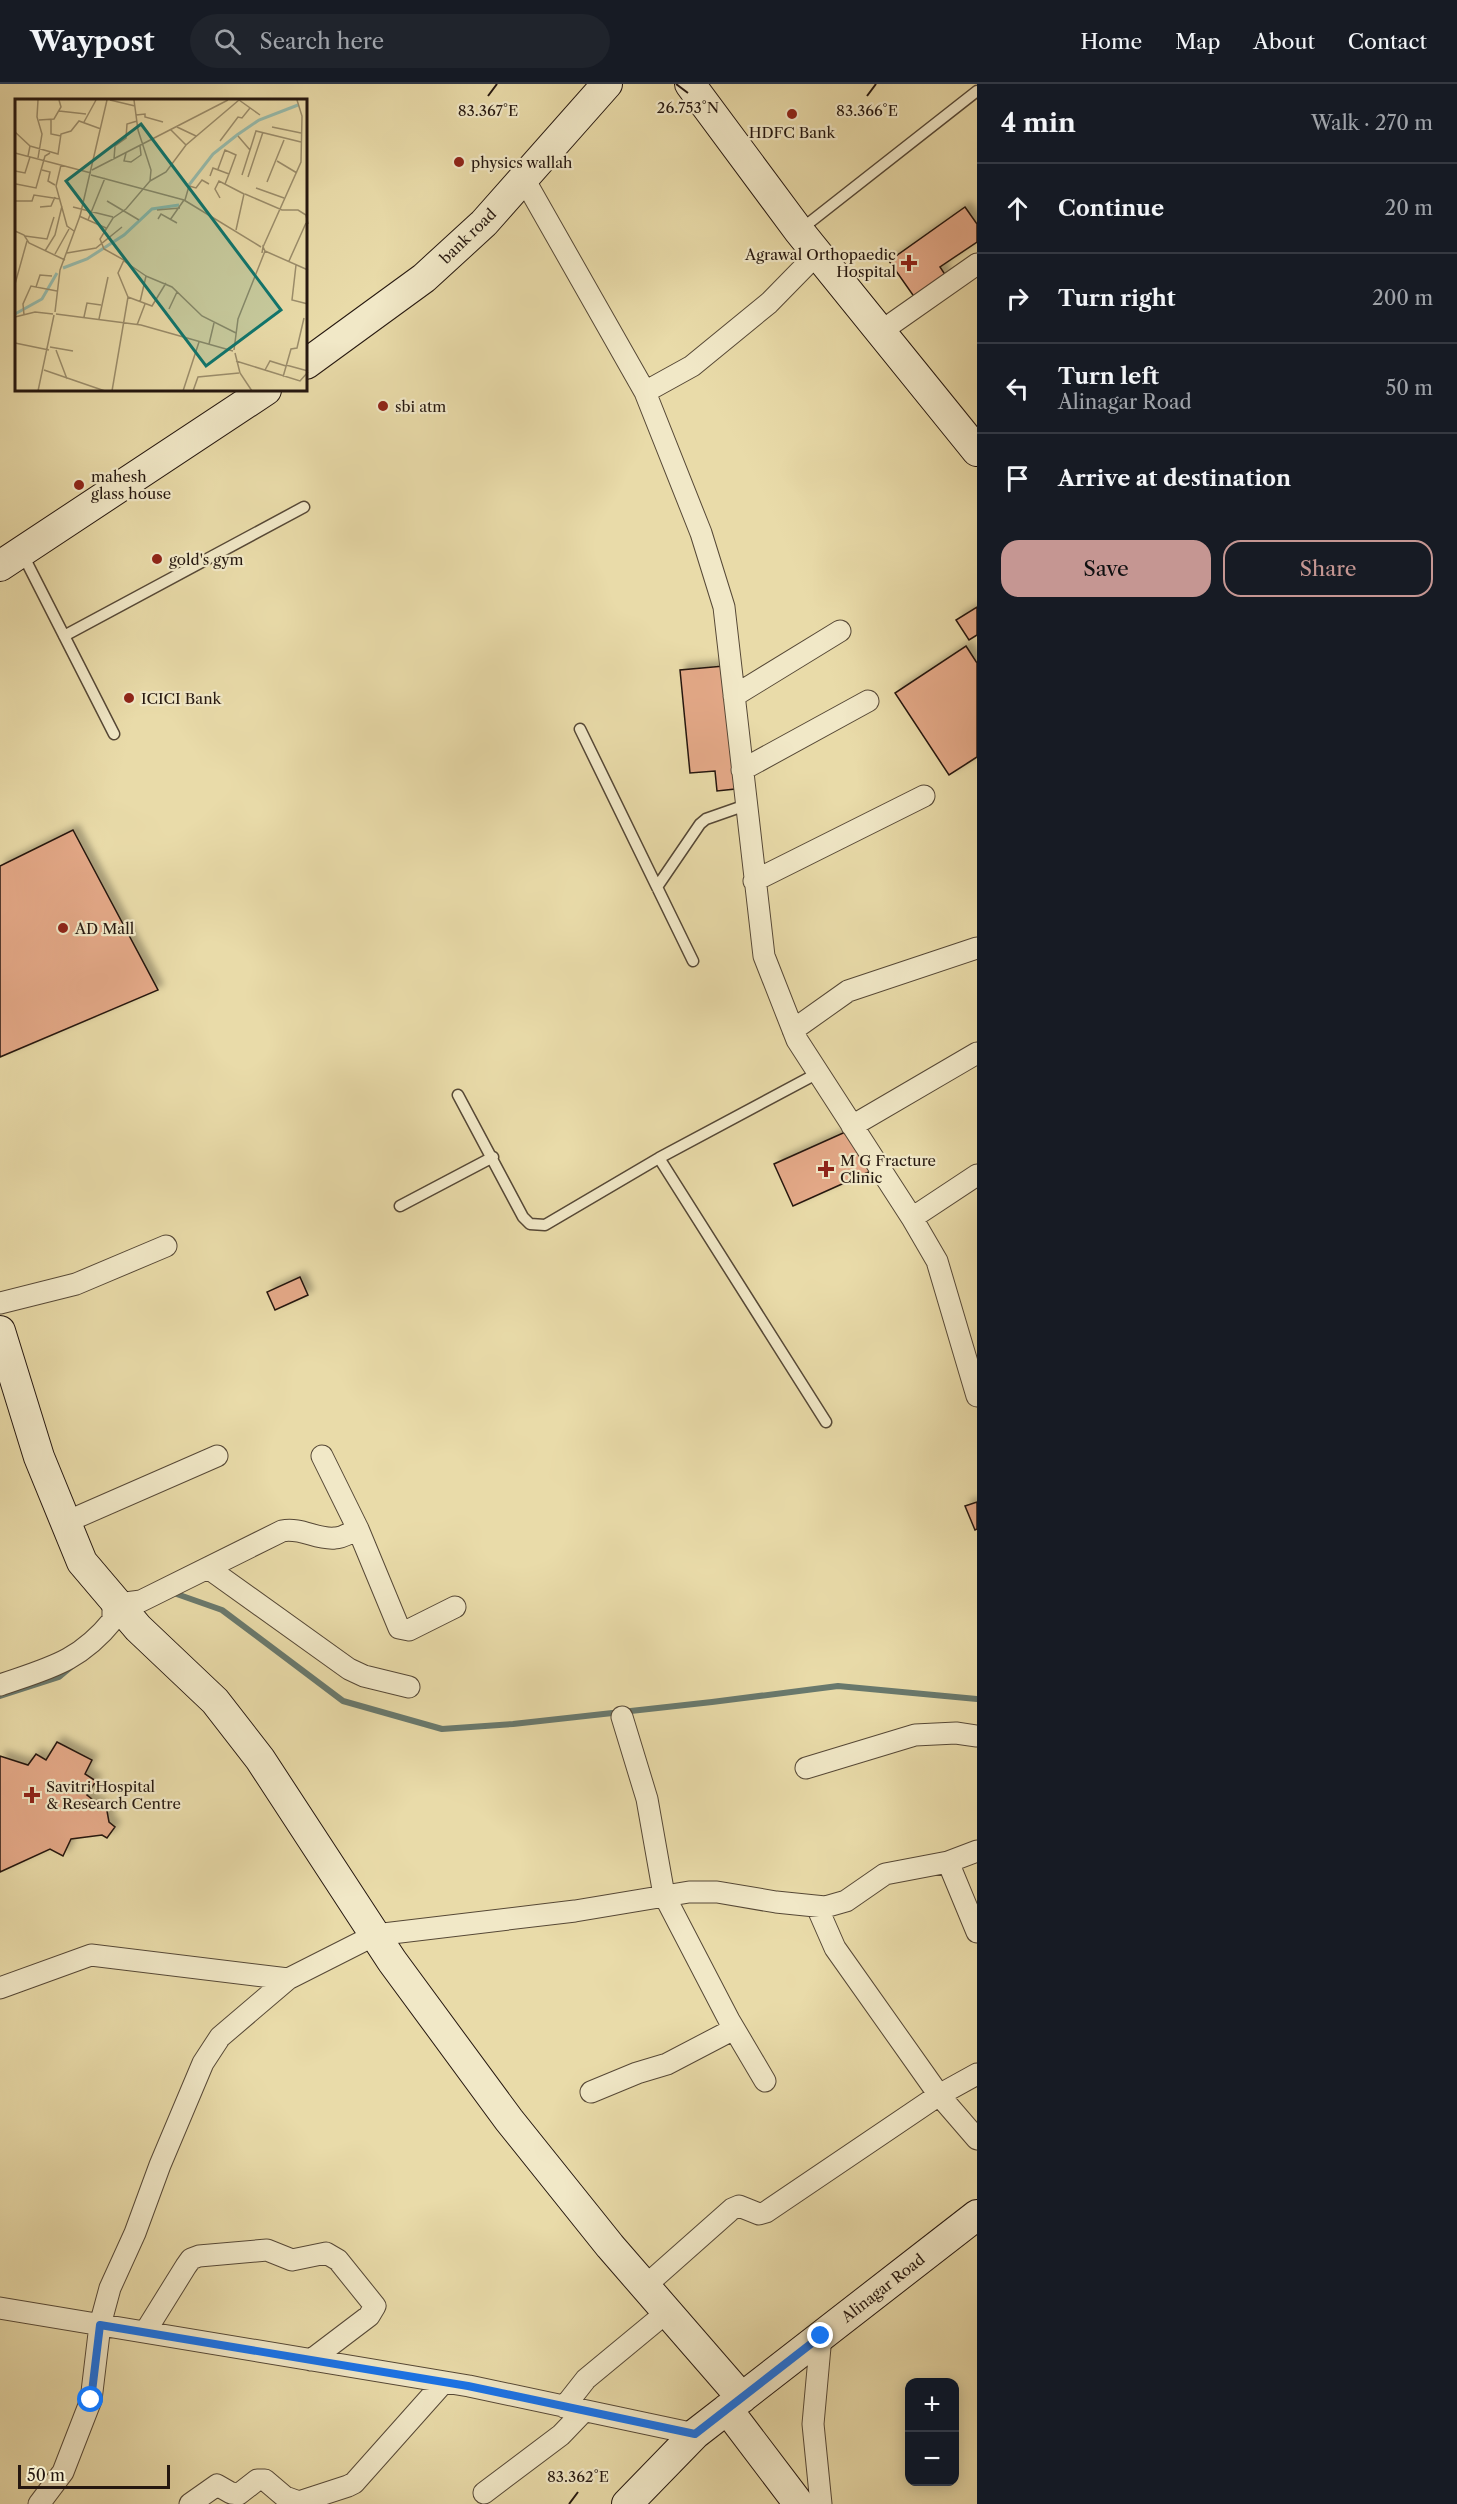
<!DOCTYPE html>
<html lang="en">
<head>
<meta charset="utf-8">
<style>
  body { margin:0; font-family:"Libre Caslon Text",serif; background:#20242c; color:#f1f3f6 }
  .controls { position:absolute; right:18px; bottom:18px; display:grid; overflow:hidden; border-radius:12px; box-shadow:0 3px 15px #0003 }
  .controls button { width:54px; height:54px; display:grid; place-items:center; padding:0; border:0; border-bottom:2px solid #363941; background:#171b24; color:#f1f3f6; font:30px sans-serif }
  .scale { position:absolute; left:18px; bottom:15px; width:152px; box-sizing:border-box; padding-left:6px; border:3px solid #25170f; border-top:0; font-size:16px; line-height:21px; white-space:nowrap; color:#25170f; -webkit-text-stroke:4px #f1e8c7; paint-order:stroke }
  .stop { position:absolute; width:18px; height:18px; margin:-14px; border:4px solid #1a73e8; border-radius:50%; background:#fff }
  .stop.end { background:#1a73e8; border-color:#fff; box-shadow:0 2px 6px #0008 }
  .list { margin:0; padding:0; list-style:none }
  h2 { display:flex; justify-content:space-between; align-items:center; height:78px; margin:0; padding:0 24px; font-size:26px }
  h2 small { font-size:20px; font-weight:400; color:#9ea1a6 }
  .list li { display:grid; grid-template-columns:39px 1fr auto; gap:18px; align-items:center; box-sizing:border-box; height:90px; padding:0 24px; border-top:2px solid #363941 }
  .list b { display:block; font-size:22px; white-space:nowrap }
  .list p { margin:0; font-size:20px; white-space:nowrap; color:#9ea1a6 }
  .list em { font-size:20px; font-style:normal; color:#9ea1a6 }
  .actions { display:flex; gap:12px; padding:18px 24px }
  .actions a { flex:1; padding:14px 0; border:2px solid #c59692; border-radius:18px; text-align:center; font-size:21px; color:#c59692 }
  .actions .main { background:#c59692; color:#111 }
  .icon { flex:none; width:33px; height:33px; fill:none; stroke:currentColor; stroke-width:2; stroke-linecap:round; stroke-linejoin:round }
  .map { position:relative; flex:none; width:977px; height:2420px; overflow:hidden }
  header { display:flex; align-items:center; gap:36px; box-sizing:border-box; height:84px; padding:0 30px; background:#171b24; border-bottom:2px solid #363941 }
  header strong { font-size:28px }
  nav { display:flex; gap:33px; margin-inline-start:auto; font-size:21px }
  .search { width:420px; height:54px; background:#20242c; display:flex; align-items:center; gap:15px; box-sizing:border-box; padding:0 21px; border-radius:33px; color:#9ea1a6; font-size:22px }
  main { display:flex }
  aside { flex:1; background:#171b24 }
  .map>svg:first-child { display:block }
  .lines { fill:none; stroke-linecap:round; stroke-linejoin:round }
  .stream { stroke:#69796d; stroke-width:6 }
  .building { fill:#e4a988; stroke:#25170f; stroke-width:1.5; filter:url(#shadow) }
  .lane-casing { stroke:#564836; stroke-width:13 }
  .street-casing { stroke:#564836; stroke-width:23 }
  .secondary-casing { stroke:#25170f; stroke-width:32 }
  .lane { stroke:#f1e8c7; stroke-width:10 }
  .street { stroke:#f1e8c7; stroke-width:21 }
  .secondary { stroke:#f1e8c7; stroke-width:30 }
  .route { stroke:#1a73e8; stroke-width:8 }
  .ticks { fill:none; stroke:#25170f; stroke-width:2 }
  .poi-dot { fill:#8f2418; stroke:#f1e8c7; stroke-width:2 }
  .labels { text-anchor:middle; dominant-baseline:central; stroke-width:4.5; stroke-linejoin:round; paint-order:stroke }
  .poi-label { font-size:15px; fill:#25170f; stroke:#f1e8c7; text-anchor:start }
  .street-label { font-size:15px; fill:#25170f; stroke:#f1e8c7 }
  .inset-river { fill:none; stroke:#97bbac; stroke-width:3 }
  .inset-road { fill:none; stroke:#9b8d6b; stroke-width:1.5 }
  .view { fill:#0f766e; fill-opacity:0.15; stroke:#0f766e; stroke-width:3 }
  .inset-edge { fill:none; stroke:#25170f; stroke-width:3 }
  .ticks-label { font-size:15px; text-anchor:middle; fill:#25170f; stroke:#f1e8c7; stroke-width:4.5; stroke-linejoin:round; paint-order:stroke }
</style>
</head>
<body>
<header>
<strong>Waypost</strong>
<div class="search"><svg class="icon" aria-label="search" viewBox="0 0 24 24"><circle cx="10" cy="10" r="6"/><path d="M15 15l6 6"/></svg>Search here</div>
<nav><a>Home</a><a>Map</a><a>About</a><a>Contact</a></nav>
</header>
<main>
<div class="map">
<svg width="977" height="2420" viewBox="0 0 977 2420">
  <defs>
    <filter id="shadow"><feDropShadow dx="5.5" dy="-5.5" stdDeviation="3" flood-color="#0004"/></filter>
  </defs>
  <rect width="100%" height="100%" fill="#e9dba9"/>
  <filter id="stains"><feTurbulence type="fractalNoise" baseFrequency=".00333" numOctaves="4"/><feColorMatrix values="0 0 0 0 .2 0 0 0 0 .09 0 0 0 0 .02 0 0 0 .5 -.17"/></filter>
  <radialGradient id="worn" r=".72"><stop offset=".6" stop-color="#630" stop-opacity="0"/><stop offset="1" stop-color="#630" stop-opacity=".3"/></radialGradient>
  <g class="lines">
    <path class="stream" d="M171 1508 222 1526 343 1617 442 1645 513 1640 712 1618 838 1602 977 1615
      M0 1612 59 1593 71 1583"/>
  </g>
  <path class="building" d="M965 123 977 140V158L940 183 946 192 915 214 889 177Z
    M977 523V551L969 556 956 536Z
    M966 562 977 579V673L949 691 895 609Z
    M724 582 735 705 717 707 715 687 690 689 680 586Z
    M73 746 158 906 0 973V782Z
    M852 1045 871 1087 793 1122 774 1080Z
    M300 1193 308 1211 275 1226 267 1208Z
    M977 1418V1445L975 1446 965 1422Z
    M57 1658 92 1676 85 1690 96 1697 87 1711 107 1727 109 1738 115 1743 107 1754 102 1751 71 1755 63 1772 50 1765 0 1788V1672L28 1681 36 1670 46 1676Z"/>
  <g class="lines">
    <defs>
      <path id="lane" d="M800 146 977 7
        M23 471 114 650
        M64 552 304 423
        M580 645 693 877
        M657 803 700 740 706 735 746 721
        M458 1011 523 1133 530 1140 545 1141 659 1074 818 989
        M659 1074 826 1338
        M400 1122 493 1073"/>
      <path id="street" d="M524 95 645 308 701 449 724 523 764 872 797 956 912 1134 977 1091
        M880 248 977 180
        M645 308 692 282 769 219 817 170
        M734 612 840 547
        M742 686 868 617
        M754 797 924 712
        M793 946 848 907 977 864
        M852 1042 977 969
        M912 1134 937 1177 977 1312
        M0 1219 76 1200 166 1162
        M322 1372 358 1445 399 1544 409 1546 455 1523
        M66 1438 217 1372
        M208 1484 349 1585 364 1592 409 1603
        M118 1520 141 1517 282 1447C301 1443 317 1456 335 1454 343 1454 351 1448 358 1445
        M0 1601C49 1584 79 1578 113 1536V1515
        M622 1633 647 1715 664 1811 729 1936 765 1997
        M806 1684 915 1651 956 1649 977 1652
        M948 1778 977 1848
        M817 1823 835 1864 939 2011 977 2055
        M0 1904 91 1871 288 1895
        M591 2008 637 1989 667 1980 734 1945
        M645 2202 732 2125 739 2122 759 2130 766 2128 939 2011 977 1990
        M0 2224 469 2302 695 2350
        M145 2248 186 2182 191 2175 199 2172 267 2166 292 2176 326 2169 338 2176 375 2222 369 2232 311 2276
        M564 2323 586 2295 667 2228
        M484 2409 561 2351 584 2327
        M39 2420 63 2388 91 2316 100 2241 110 2204 135 2149 160 2081 203 1979 220 1953 288 1895 375 1851 575 1827 689 1808H717L776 1818 825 1823 846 1817 885 1790 948 1778 977 1767
        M190 2420 217 2401 231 2409 239 2410 257 2396H265L285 2413 299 2418 348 2402 354 2399 444 2298
        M821 2420 813 2340 821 2252"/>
      <path id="secondary" d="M690 0 799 147 977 367
        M306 280 424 194 484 139 607 0
        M0 482 266 306
        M0 1247 39 1373 82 1478 138 1544 215 1617 260 1675 392 1877 509 2036 610 2162 742 2314
        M727 2325 799 2420
        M627 2420 695 2350 977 2131"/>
    </defs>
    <use href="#lane" class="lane-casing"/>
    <use href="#street" class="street-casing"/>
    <use href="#secondary" class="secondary-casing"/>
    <use href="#lane" class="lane"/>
    <use href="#street" class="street"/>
    <use href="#secondary" class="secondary"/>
  </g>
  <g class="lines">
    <path class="route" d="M91 2316 100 2241 468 2302 695 2350 821 2252"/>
  </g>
  <path class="ticks" d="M676 0 688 9M488 12 497 0M867 12 876 0M569 2420 578 2408"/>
  <g class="poi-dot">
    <circle cx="792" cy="30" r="6"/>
    <circle cx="459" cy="78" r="6"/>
    <path d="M906 170h6v6h6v6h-6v6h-6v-6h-6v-6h6z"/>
    <circle cx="383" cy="322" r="6"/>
    <circle cx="79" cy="401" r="6"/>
    <circle cx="157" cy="475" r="6"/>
    <circle cx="129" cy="614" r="6"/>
    <circle cx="63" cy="844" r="6"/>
    <path d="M823 1076h6v6h6v6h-6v6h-6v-6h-6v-6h6z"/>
    <path d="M29 1702h6v6h6v6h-6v6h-6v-6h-6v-6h6z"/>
  </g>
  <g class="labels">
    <g class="poi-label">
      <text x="792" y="48" text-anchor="middle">HDFC Bank</text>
      <text x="471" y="78">physics wallah</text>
      <text x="896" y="170" text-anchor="end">Agrawal Orthopaedic<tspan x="896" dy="17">Hospital</tspan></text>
      <text x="395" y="322">sbi atm</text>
      <text x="91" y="392">mahesh<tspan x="91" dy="17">glass house</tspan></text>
      <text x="169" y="475">gold's gym</text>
      <text x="141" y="614">ICICI Bank</text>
      <text x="75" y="844">AD Mall</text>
      <text x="840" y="1076">M G Fracture<tspan x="840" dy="17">Clinic</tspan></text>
      <text x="46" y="1702">Savitri Hospital<tspan x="46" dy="17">&amp; Research Centre</tspan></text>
    </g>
    <g class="street-label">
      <text transform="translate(468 152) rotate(-44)">bank road</text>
      <text transform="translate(883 2204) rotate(-38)">Alinagar Road</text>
    </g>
  </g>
  <g transform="translate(15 15)">
    <rect width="292" height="292" fill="#e9dba9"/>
    <path class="inset-river" d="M174 86 198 55 222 36 244 21 283 6M48 169 72 160 109 136 137 110 164 106M0 215 27 200 42 174"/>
    <path class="inset-road" d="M95 1 120 7M224 1 245 16M44 12 71 15M121 16 130 15V18L148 23M24 21 39 20 46 8 44 1M36 21V35L46 37M69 23 81 1M162 28 181 37M257 28 286 34M156 31 171 46M0 33 15 47 13 57M223 37 235 51 227 76M205 42 223 18 227 19 235 9M15 47 43 55 46 35 56 32 64 22 86 30M235 51 241 32 286 43M0 54 76 74M111 54 109 62 116 63 126 56 125 47M23 59 27 35 22 18 23 1M99 60 100 47 111 39 112 25 122 22M262 62 282 74M46 66 41 87 52 127 59 132M203 70 210 51 221 56 214 75M27 71 35 73 33 82 40 86M77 71 213 1M0 72 10 74 15 58M76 76 169 101M195 77 198 69 214 75 210 85M233 78 248 33M135 82 151 73 171 46 224 1M252 83 269 41M1 85 21 89 30 57 35 54M241 89 269 99M230 95 267 111H283L291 116 293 125M205 99 200 90 204 82 229 95 221 131M169 101 246 148M170 101 174 87 181 89 187 81 194 85M0 102H17L19 96 45 100M92 102 124 121M25 108 36 107 40 98M58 108 98 118M142 111 165 109M64 117 91 129M143 120 146 115 162 124M73 121 90 79M155 121 169 101M0 132 9 136 14 144 50 161M10 137 32 140 39 118M248 148 286 63 287 17 282 1M30 152 40 136 47 107M250 152 293 171M52 154 81 149 107 128M40 155 54 130M109 162 131 177M274 162 291 124M281 166 277 201 293 205M0 185 12 142M21 188 25 176 37 177M113 198 137 207 151 184M125 203 131 177 157 188 187 217 221 234M154 210 162 193M40 213 45 171 65 117 92 1M41 215 126 226 218 252M9 216 8 205 16 187 42 192M0 218 20 213 38 215M69 218 72 204 86 206M84 220 93 178M122 226 130 205M0 244 34 251M194 245 199 224M35 248 58 252M41 251 52 280M219 251 223 220 250 152 248 148 247 154M220 254 225 274 237 292M221 262 285 282 293 273M271 266 293 272M29 271 90 292M250 271 255 262 271 267M268 278 276 250 282 249 289 219M23 292 39 216M97 292 113 198 103 174 109 161 89 150 85 140 98 119 111 110 135 82 136 71 123 31 119 1M168 292 184 243M178 292 183 278 224 274"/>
    <path class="view" d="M126 25 266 211 191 267 51 82Z"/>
    <rect width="292" height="292" class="inset-edge"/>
  </g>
  <g class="ticks-label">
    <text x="688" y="29">26.753°N</text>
    <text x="488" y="32">83.367°E</text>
    <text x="867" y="32">83.366°E</text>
    <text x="578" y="2398">83.362°E</text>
  </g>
  <rect width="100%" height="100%" filter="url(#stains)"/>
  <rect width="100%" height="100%" fill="url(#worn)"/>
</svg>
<div class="controls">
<button>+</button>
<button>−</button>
</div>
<div class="scale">50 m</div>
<div class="stop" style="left:91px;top:2316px"></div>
<div class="stop end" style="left:821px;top:2252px"></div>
</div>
<aside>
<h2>4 min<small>Walk · 270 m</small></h2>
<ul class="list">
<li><svg class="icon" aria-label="ahead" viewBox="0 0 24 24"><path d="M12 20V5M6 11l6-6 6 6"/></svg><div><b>Continue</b></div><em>20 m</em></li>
<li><svg class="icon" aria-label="right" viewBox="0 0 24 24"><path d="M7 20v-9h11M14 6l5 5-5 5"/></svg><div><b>Turn right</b></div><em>200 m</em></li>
<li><svg class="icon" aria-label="left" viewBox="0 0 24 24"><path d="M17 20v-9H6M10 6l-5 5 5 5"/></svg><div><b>Turn left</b><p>Alinagar Road</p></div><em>50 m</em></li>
<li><svg class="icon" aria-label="arrive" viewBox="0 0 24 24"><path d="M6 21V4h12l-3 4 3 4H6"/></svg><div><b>Arrive at destination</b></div></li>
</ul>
<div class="actions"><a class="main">Save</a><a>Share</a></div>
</aside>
</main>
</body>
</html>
